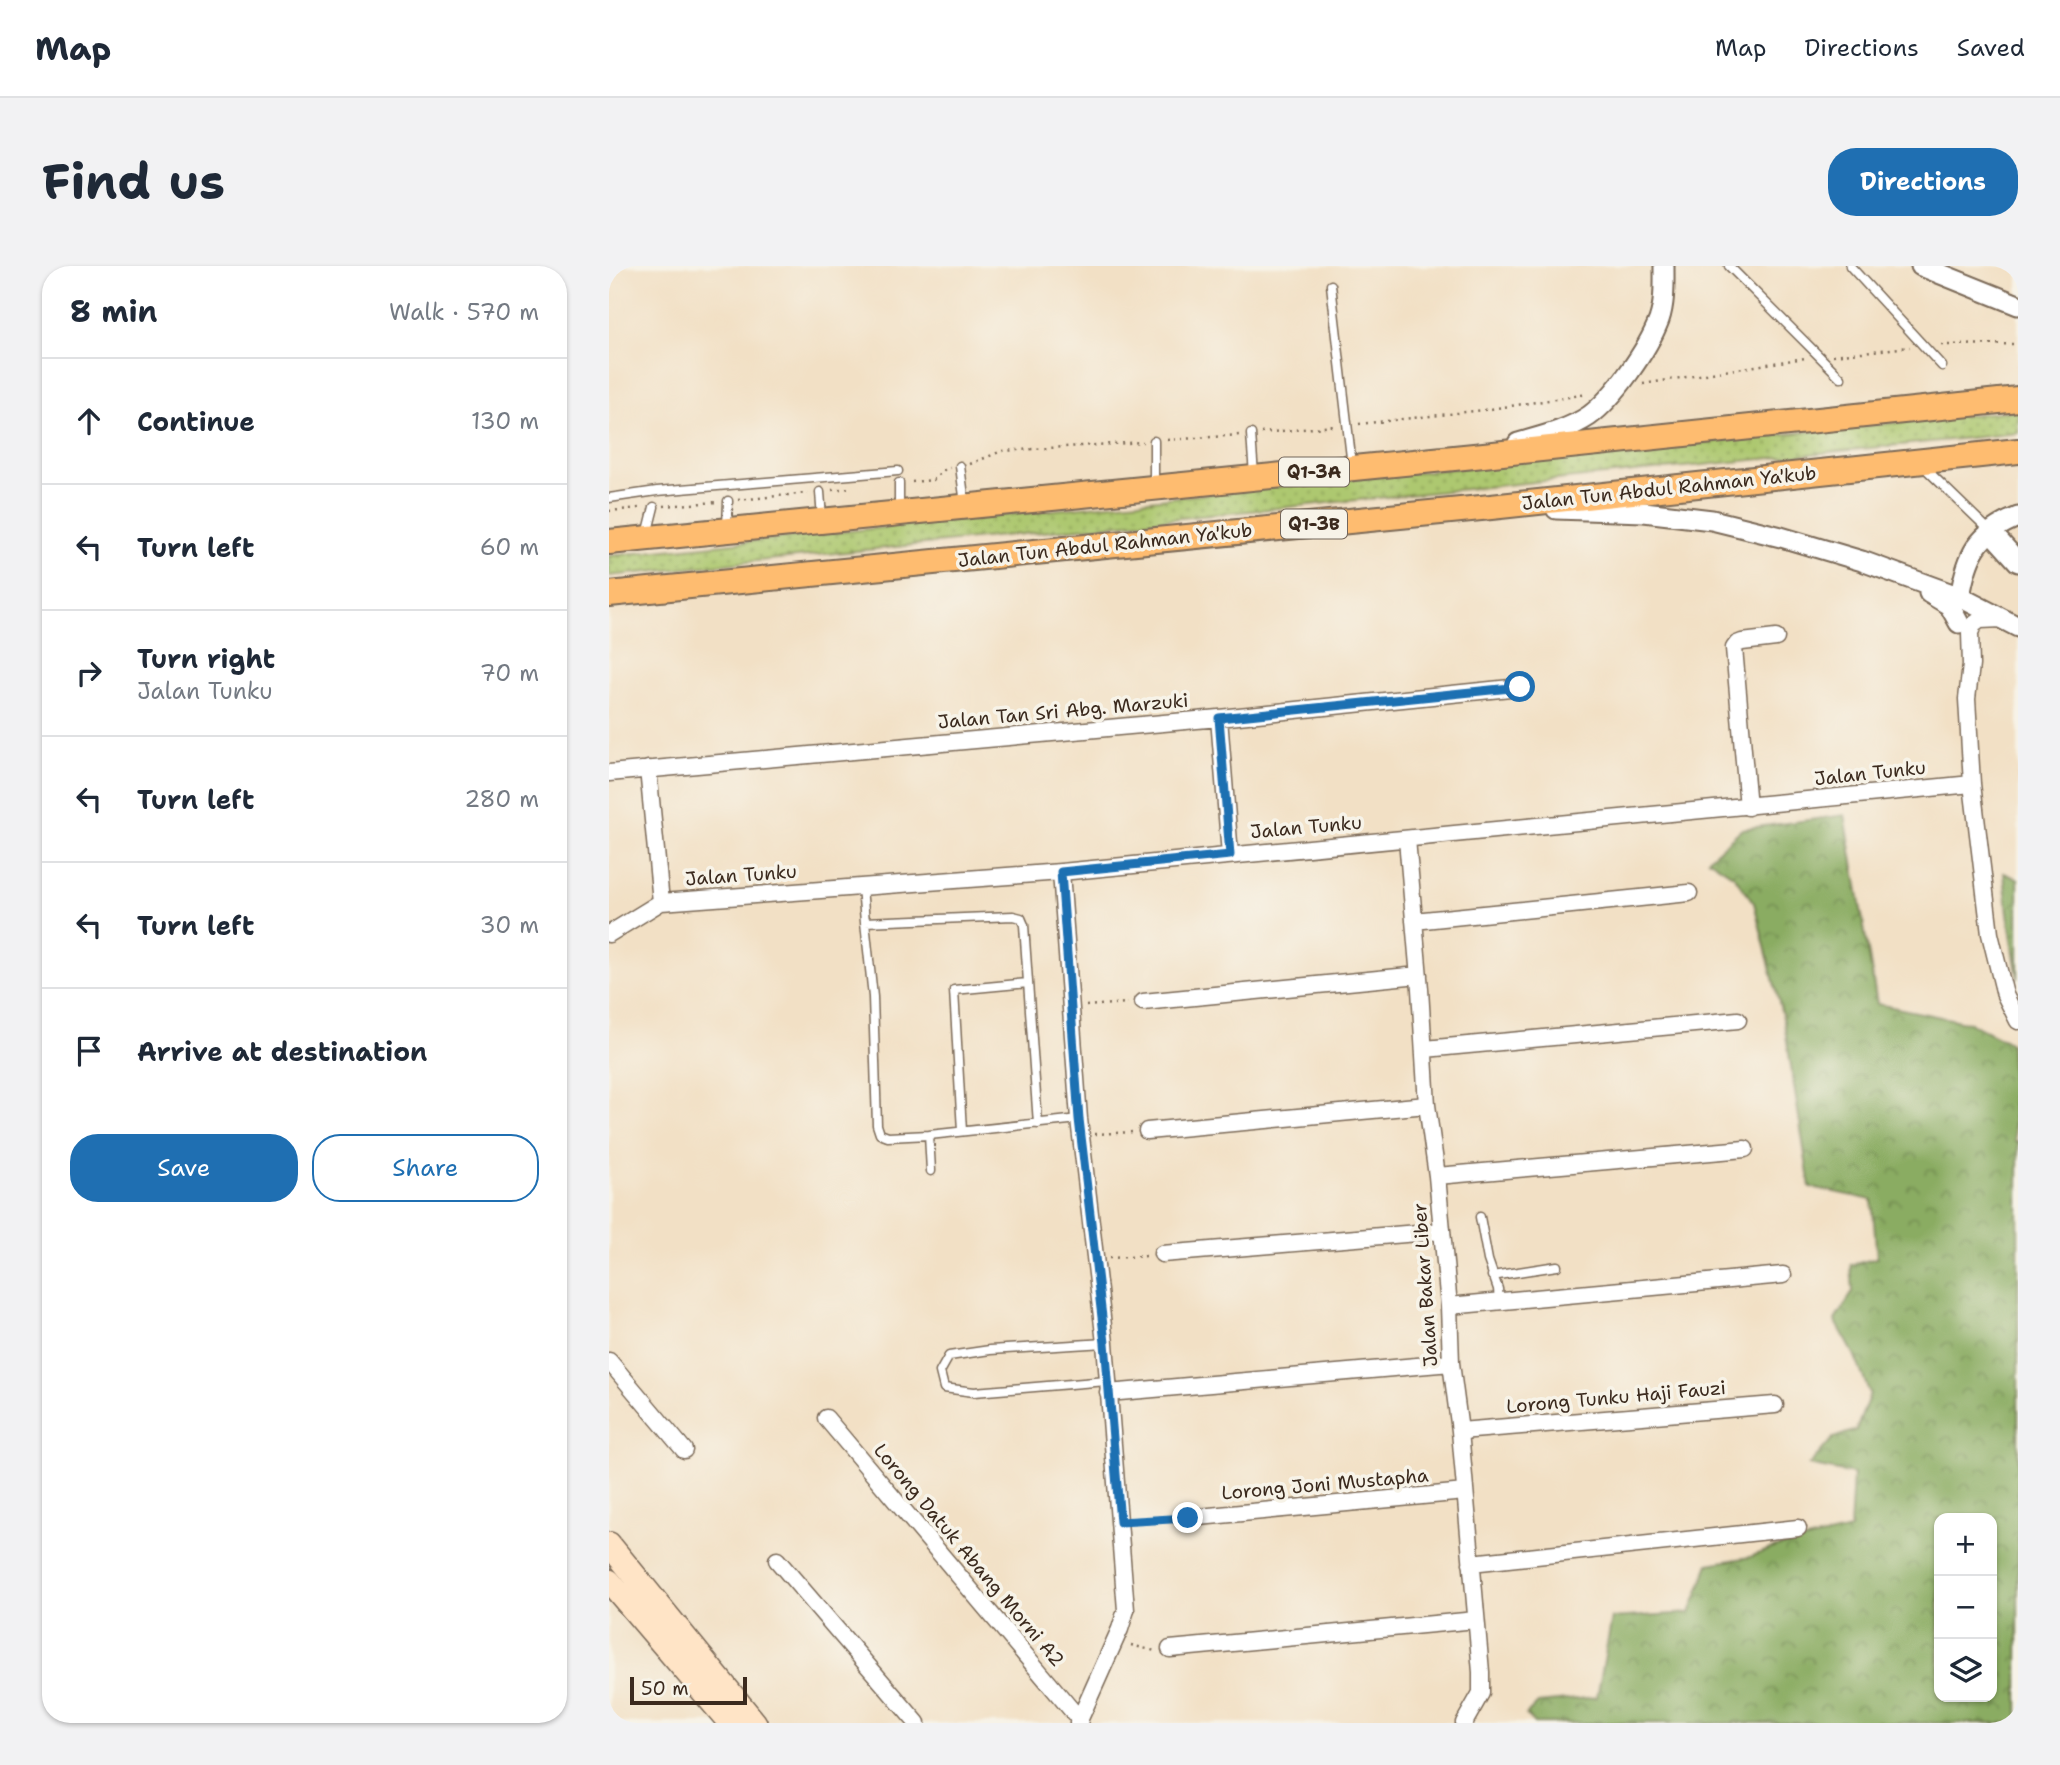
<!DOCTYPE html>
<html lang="en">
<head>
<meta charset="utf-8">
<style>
  body { margin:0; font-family:"Shantell Sans",sans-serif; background:#f2f2f3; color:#1f2937 }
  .controls { position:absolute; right:21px; bottom:21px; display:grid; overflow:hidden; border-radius:14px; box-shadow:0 2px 5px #0004 }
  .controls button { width:63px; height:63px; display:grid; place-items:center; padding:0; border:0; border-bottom:2px solid #e0e1e3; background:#fff; color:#1f2937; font:35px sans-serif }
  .scale { position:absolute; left:21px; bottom:18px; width:117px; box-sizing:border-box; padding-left:7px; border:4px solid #3b2a1e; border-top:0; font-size:19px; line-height:24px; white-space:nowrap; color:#3b2a1e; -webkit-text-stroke:5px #f7f3e8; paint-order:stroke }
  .stop { position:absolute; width:21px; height:21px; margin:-16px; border:5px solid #1f6fb2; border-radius:50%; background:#fff }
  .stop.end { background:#1f6fb2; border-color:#fff; box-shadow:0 2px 7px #0008 }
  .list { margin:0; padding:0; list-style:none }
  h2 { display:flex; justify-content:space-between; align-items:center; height:91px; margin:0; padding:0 28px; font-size:30px }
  h2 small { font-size:23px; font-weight:400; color:#747a83 }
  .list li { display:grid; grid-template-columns:46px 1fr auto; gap:21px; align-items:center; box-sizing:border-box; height:126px; padding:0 28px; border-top:2px solid #e0e1e3 }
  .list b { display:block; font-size:26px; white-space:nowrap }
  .list p { margin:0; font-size:23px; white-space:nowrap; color:#747a83 }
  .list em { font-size:23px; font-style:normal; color:#747a83 }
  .actions { display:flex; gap:14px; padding:21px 28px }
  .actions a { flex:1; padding:16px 0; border:2px solid #1f6fb2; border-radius:28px; text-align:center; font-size:24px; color:#1f6fb2 }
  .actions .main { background:#1f6fb2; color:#fff }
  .icon { flex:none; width:38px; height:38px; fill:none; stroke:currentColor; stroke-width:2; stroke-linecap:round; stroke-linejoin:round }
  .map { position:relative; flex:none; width:1409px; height:1457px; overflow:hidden; border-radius:28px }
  header { display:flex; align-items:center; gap:42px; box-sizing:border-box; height:98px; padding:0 35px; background:#fff; border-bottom:2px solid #e0e1e3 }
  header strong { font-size:33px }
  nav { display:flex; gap:38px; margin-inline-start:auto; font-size:24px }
  .intro { display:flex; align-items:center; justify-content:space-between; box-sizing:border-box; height:168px; padding:0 42px }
  h1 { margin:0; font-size:49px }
  .button { padding:18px 32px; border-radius:28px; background:#1f6fb2; color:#fff; font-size:24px; font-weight:700 }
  main { display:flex; gap:42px; padding:0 42px }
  aside { flex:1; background:#fff; border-radius:28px; box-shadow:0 2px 5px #0004 }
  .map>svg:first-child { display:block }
  .grass { fill:url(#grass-dots); stroke:#747946; stroke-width:2 }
  .forest { fill:url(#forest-crowns); stroke:#626b40; stroke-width:2; fill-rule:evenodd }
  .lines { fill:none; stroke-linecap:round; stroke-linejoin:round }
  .service-casing { stroke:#7b6a58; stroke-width:11 }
  .minor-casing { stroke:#7b6a58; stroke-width:19 }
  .tertiary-casing { stroke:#7b6a58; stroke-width:23 }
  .secondary-casing { stroke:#7b6a58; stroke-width:26 }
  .primary-casing { stroke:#7b6a58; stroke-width:28 }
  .path { stroke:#7b6a58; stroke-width:2.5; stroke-dasharray:2 5; stroke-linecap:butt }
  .service { stroke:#fff; stroke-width:8 }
  .minor { stroke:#fff; stroke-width:16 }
  .tertiary { stroke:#fff; stroke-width:19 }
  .secondary { stroke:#ffe4c6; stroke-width:23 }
  .primary { stroke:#febc70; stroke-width:24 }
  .route { stroke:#1f6fb2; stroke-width:9 }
  .labels { text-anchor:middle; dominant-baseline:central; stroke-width:7; stroke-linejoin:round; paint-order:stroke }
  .shield { fill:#f7f3e8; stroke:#73665b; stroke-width:2 }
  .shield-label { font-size:18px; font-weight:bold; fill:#3b2a1e }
  .street-label { font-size:19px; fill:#3b2a1e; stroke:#f7f3e8 }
</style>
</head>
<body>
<header>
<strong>Map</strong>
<nav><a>Map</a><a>Directions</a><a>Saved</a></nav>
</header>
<div class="intro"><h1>Find us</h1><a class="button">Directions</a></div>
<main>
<aside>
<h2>8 min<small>Walk · 570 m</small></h2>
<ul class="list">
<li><svg class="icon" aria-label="ahead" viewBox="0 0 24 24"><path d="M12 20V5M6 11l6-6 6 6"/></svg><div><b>Continue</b></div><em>130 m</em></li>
<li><svg class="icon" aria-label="left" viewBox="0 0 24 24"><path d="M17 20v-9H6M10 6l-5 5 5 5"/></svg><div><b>Turn left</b></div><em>60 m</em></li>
<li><svg class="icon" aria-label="right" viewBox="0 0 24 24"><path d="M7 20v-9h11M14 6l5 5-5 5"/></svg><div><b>Turn right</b><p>Jalan Tunku</p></div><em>70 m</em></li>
<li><svg class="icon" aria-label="left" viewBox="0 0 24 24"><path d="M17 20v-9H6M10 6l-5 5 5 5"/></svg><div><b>Turn left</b></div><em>280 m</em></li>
<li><svg class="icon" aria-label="left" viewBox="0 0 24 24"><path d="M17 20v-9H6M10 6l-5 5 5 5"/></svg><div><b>Turn left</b></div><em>30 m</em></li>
<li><svg class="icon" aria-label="arrive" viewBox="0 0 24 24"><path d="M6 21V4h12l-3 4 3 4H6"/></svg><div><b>Arrive at destination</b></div></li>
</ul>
<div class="actions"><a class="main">Save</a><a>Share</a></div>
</aside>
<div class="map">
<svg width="1409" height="1457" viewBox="0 0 1409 1457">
  <defs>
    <pattern id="grass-dots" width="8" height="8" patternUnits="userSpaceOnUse" patternTransform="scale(1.75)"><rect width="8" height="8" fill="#adc86f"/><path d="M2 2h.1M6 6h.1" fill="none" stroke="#8ea35b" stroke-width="1.8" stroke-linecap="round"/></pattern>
    <pattern id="forest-crowns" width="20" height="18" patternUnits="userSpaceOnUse" patternTransform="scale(1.75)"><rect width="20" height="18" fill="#8aac62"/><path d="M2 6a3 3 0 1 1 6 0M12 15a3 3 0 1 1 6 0" fill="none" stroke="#728c50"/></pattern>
  </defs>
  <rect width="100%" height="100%" fill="#f7f3e8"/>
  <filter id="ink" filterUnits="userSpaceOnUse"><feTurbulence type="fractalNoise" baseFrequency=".0143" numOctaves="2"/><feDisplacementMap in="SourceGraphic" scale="14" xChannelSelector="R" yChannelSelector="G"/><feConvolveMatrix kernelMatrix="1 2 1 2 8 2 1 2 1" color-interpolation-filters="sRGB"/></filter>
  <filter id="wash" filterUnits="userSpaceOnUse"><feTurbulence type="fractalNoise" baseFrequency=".00686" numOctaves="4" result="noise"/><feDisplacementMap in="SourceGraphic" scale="28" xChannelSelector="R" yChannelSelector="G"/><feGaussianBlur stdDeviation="1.57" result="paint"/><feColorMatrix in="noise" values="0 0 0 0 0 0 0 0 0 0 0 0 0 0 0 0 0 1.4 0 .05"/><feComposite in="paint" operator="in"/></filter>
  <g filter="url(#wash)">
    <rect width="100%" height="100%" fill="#f2e0c5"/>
    <path class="grass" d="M1409 144V167L0 310V290Z"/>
    <path class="forest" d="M1236 549 1268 738 1361 757 1401 777 1406 875H1409V1457H925L917 1449 929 1437 988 1431 1003 1352 1081 1347 1100 1298 1141 1291 1167 1281 1241 1264 1244 1208 1200 1199 1224 1172 1247 1164 1261 1128 1245 1088 1226 1054 1244 1026 1242 999 1268 992 1263 934 1201 921 1175 756 1145 637 1125 610 1099 593 1133 563ZM1383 1252V1431H1330V1252Z
      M1395 607 1409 613V713L1399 647Z"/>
  </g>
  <g filter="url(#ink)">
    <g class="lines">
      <defs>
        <path id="service" d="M1120 0 1232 112
          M1241 0 1333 100
          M722 19 743 200
          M642 168 645 209
          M351 200 356 238
          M1319 205 1382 266
          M290 217V244
          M545 219V175
          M211 226 213 252
          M0 232 48 225 289 205
          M118 261 119 235
          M38 269 45 241
          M253 621 256 656
          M429 858 415 659 412 652 404 650 256 656 264 731 268 859 271 868 279 871 320 869 470 853
          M353 865 345 724 419 717
          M320 869 322 905
          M871 951 879 994 889 1023 890 1035
          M883 1010 948 1000
          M496 1077 381 1084 340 1090 331 1106 335 1122 365 1126 498 1115"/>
        <path id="minor" d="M1394 353 1371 354 1364 359 1361 367 1362 399 1358 433 1363 518 1381 668 1396 729 1409 755
          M610 452 621 589
          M39 503 52 636
          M0 507 610 452 911 421
          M1139 541 1125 382 1128 378 1133 376 1167 372
          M798 573 811 723 818 839 828 910 840 1040 842 1097 851 1165 872 1406V1427L855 1457
          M452 606 470 853 496 1077 517 1344 511 1363 469 1457
          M805 655 1080 627
          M0 668 52 636 452 606 1363 518
          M534 736 810 709
          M816 783 1129 754
          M538 865 818 839
          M828 910 1136 883
          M553 988 833 965
          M840 1040 1174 1009
          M0 1095 75 1184
          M499 1127 842 1097
          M217 1152 471 1454
          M851 1165 1166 1139
          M579 1252 856 1226
          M168 1294 308 1457
          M862 1297 1189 1262
          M561 1383 867 1354"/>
        <path id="tertiary" d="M1312 0 1409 39
          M909 177C933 170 959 164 980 150 1005 132 1039 83 1050 54 1056 37 1055 17 1055 0
          M947 243 1035 246 1103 254 1172 271 1253 295 1351 331 1409 361
          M1382 266 1409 296
          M1320 327 1340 339 1350 357
          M1351 331C1358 289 1368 267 1409 251"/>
        <path id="secondary" d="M0 1278 146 1457
          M0 1315 121 1457"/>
        <path id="primary" d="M0 276 865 190 1409 133
          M0 328 882 241 1409 185"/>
      </defs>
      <use href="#service" class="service-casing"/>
      <use href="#minor" class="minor-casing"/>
      <use href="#tertiary" class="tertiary-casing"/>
      <use href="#secondary" class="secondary-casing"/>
      <use href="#primary" class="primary-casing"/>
      <path class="path" d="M1332 79 1409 78
        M1224 89 1301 81
        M1034 118 1196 92
        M750 158 875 144 979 128
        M652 167 725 160
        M558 174 631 169
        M361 198 393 185 534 176
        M303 216 324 214 336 203 341 202
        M223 224 240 222
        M129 234 199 227
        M55 240 108 236
        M0 245 31 242
        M477 740 519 737
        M486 868 525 866
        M500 992 539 990
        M525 1256 563 1253
        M522 1379 546 1385"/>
      <use href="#service" class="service"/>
      <use href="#minor" class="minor"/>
      <use href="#tertiary" class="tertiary"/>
      <use href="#secondary" class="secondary"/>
      <use href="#primary" class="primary"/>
    </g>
  </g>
  <g class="lines" filter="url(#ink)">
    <path class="route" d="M579 1252 511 1256 496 1077 470 853 452 606 621 589 610 452 911 421"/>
  </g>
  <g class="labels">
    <g class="shield">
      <rect x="670" y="191.5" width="70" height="29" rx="5"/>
      <rect x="672" y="243.5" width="66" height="29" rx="5"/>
    </g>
    <g class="shield-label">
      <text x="705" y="206">Q1-3A</text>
      <text x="705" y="258">Q1-3B</text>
    </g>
    <g class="street-label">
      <text transform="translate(1060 222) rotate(-6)">Jalan Tun Abdul Rahman Ya'kub</text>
      <text transform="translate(496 279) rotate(-6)">Jalan Tun Abdul Rahman Ya'kub</text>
      <text transform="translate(454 445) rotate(-5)">Jalan Tan Sri Abg. Marzuki</text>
      <text transform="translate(1261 507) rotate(-6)">Jalan Tunku</text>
      <text transform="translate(697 561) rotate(-5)">Jalan Tunku</text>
      <text transform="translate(132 609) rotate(-4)">Jalan Tunku</text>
      <text transform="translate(816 1019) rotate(-94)">Jalan Bakar Liber</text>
      <text transform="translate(1007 1131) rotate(-5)">Lorong Tunku Haji Fauzi</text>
      <text transform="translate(716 1218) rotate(-5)">Lorong Joni Mustapha</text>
      <text transform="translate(360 1289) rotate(50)">Lorong Datuk Abang Morni A2</text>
    </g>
  </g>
</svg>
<div class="controls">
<button>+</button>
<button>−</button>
<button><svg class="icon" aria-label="layers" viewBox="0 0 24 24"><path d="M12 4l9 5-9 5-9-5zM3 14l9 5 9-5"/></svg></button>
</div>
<div class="scale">50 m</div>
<div class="stop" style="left:911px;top:421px"></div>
<div class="stop end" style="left:579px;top:1252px"></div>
</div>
</main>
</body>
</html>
